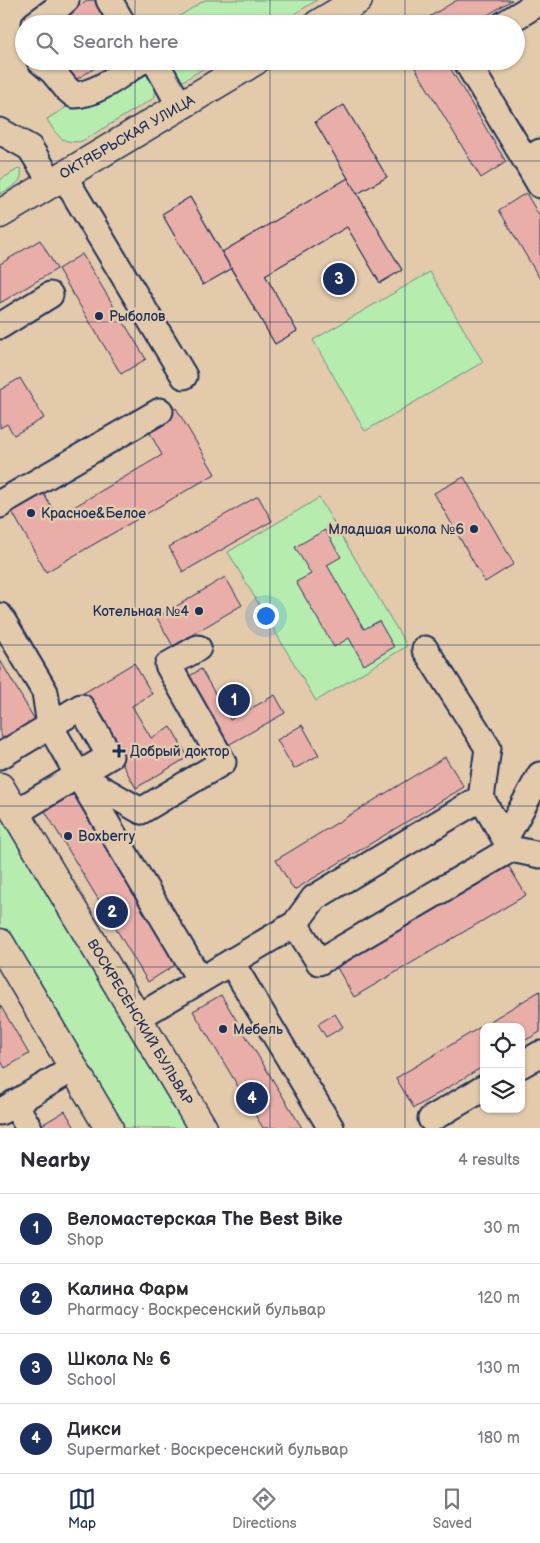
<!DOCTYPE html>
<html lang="en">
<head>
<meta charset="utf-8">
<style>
  body { margin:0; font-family:"Balsamiq Sans",sans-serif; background:#f2f2f3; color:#2b2b33 }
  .controls { position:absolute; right:15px; bottom:15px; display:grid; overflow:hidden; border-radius:10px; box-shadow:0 1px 4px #0004 }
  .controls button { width:45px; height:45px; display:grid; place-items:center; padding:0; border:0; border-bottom:1px solid #e1e1e2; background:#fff; color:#2b2b33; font:25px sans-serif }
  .you { position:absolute; left:265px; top:615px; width:18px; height:18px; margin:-12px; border:4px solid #fff; border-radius:50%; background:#1a73e8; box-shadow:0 0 0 8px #1a73e833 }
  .badge { display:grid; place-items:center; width:32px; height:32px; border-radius:50%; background:#1b2f5e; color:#fff; font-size:16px; font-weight:700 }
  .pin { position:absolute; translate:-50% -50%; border:2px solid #fff; box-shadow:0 1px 5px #0006 }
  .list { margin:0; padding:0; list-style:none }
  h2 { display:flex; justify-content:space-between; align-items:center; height:65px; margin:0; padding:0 20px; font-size:21px }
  h2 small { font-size:16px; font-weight:400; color:#7c7c81 }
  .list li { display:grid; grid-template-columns:32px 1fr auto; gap:15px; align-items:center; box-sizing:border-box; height:70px; padding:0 20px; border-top:1px solid #e1e1e2 }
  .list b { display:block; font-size:19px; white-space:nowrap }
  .list p { margin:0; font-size:16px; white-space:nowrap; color:#7c7c81 }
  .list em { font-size:16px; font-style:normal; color:#7c7c81 }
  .icon { flex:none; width:28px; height:28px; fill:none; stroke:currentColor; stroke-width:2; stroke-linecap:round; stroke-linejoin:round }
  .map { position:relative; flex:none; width:540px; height:1128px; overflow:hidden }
  .search { position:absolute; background:#fff; box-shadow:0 1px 4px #0004; left:15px; right:15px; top:15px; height:55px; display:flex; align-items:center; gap:12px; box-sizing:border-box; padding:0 18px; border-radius:28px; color:#7c7c81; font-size:19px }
  .sheet { height:345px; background:#fff }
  nav { display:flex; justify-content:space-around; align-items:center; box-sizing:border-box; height:70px; border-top:1px solid #e1e1e2; background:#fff; font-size:14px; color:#7c7c81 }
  nav a { display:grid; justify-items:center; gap:2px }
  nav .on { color:#1b2f5e }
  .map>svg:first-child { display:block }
  .green { fill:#b6edaf; stroke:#688e86 }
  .building { fill:#e9aea8; stroke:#1b2f5e }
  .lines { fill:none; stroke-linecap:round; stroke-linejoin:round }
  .minor-casing { stroke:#1b2f5e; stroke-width:29 }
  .major-casing { stroke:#1b2f5e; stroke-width:31 }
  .minor { stroke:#e2caaa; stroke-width:25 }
  .major { stroke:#e2caaa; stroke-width:28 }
  .grid { fill:none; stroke:#1b2f5e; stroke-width:1; stroke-opacity:0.55 }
  .poi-dot { fill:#1b2f5e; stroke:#e2caaa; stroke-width:2 }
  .labels { text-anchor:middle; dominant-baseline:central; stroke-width:5; stroke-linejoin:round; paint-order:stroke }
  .street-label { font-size:14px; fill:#1b2f5e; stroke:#e2caaa }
  .poi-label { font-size:14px; fill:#1b2f5e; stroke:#e2caaa; text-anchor:start }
</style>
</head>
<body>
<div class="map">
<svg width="540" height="1128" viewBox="0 0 540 1128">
  <rect width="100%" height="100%" fill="#e2caaa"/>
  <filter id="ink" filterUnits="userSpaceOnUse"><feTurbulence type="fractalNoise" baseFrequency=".02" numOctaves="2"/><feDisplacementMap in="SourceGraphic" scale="10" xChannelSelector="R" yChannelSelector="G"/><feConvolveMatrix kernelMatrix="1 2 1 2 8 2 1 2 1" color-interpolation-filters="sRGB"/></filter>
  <g filter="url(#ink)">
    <path class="green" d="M205 0H317L278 24H167Z
      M152 61H216L183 81 175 82Z
      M143 72 149 74 157 86 154 98 82 141C61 145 56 134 47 119L75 102Z
      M20 168C26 182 10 188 0 194V180Z
      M430 272 483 362 365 431 313 340Z
      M319 498 407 646 316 701 228 552Z
      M0 802 194 1128H116L0 931Z"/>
    <path class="building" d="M89 0H96L110 24H49Z
      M457 0H512L473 24H433L429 17Z
      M64 61H107L75 80Z
      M411 61H446L506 162 481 178Z
      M344 105 387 177 357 194 402 270 380 283 347 227 265 275 297 331 275 344 231 269 203 285 162 214 190 197 222 252 348 178 315 122Z
      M344 105 387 177 357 194 315 122Z
      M348 178 402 270 380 283 347 227 265 275 297 331 275 344 222 252Z
      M526 193 540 217V279L499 210Z
      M190 197 231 269 203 285 162 214Z
      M40 240 57 269 0 303V264Z
      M82 254 146 359 121 374 58 269Z
      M20 378 44 418 14 435 7 424 0 428V390Z
      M176 408 215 474 46 572 10 508 41 489 57 517 162 455 146 426Z
      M464 477 514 564 485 582 434 493Z
      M258 496 272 521 183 572 169 547Z
      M325 530 341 557 327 565 364 629 379 621 394 647 364 665 349 638 334 647 296 582 311 574 295 547Z
      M225 577 242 605 173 646 157 618Z
      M0 660 35 720 3 739 0 733Z
      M134 663 152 694 132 706 151 738 171 727 188 757 136 788 82 694Z
      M201 669 230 720 275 695 285 713 221 749 183 680Z
      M302 725 319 755 294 769 277 740Z
      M445 757 464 787 294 890 276 860Z
      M76 793 178 963 148 982 45 811Z
      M508 865 526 895 354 997 336 966Z
      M540 991V1032L521 1043V1027H484V1066L414 1108 396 1078Z
      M221 995 302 1128H263L193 1011Z
      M0 1005 29 1054 5 1068 0 1059Z
      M335 1014 343 1027 326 1037 318 1024Z
      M65 1111 75 1128H41L40 1126Z"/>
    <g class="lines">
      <defs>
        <path id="minor" d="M109 0 123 24
          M35 24 57 8 66 0
          M504 24 540 2
          M40 61 53 72 67 89 74 95C98 94 121 74 141 61
          M155 61 180 106
          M466 61 526 161
          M0 131 30 148 51 182
          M540 152 526 161 540 185
          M63 175 184 376
          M0 326 50 295
          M0 505 2 502 160 411
          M0 616 45 692 50 726 78 775 141 811 223 762 168 665 198 648
          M0 756 81 707 110 756 78 775
          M481 798 511 849
          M15 813 78 775 200 980
          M505 839 540 775
          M295 924 319 962 511 849 540 855
          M231 962 331 1128
          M137 1018 295 924 314 898 481 798 488 748 425 649
          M521 1065 540 1054
          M14 1103 29 1128
          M0 1112 74 1068
          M431 1119 484 1088"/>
        <path id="major" d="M318 24 358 0
          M0 214 255 61
          M0 787 203 1128
          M0 943 109 1128"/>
      </defs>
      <use href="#minor" class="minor-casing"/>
      <use href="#major" class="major-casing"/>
      <use href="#minor" class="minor"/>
      <use href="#major" class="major"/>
    </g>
  </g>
  <path class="grid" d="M135 0V24M270 0V24M405 0V24M135 61V1128M270 61V1128M405 61V1128M0 161H540M0 322H540M0 483H540M0 645H540M0 806H540M0 967H540"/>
  <g class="poi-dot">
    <circle cx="99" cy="316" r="5"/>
    <circle cx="31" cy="513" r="5"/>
    <circle cx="474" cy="529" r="5"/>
    <circle cx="199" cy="611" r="5"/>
    <path d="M116.5 743.5h5v5h5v5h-5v5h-5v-5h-5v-5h5z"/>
    <circle cx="68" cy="836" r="5"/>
    <circle cx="223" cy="1029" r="5"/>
  </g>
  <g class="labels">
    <g class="street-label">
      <text transform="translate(127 137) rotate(-30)">ОКТЯБРЬСКАЯ УЛИЦА</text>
      <text transform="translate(140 1022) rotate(59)">ВОСКРЕСЕНСКИЙ БУЛЬВАР</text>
    </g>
    <g class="poi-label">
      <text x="109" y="316">Рыболов</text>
      <text x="41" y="513">Красное&amp;Белое</text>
      <text x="464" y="529" text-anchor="end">Младшая школа №6</text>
      <text x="189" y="611" text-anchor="end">Котельная №4</text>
      <text x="130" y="751">Добрый доктор</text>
      <text x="78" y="836">Boxberry</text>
      <text x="233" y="1029">Мебель</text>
    </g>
  </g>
</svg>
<div class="controls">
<button><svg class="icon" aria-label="locate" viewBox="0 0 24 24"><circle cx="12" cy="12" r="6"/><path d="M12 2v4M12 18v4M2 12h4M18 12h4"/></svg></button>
<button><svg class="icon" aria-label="layers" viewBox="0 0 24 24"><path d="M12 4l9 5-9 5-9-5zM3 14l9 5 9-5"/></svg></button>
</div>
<div class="you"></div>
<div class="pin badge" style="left:234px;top:700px">1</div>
<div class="pin badge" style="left:112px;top:912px">2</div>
<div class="pin badge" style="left:339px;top:279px">3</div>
<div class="pin badge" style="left:252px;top:1098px">4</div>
<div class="search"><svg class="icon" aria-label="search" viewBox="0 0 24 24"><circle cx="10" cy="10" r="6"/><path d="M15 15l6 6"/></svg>Search here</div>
</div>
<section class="sheet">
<h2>Nearby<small>4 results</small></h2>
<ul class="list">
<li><span class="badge">1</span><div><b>Веломастерская The Best Bike</b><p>Shop</p></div><em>30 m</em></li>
<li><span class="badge">2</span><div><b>Калина Фарм</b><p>Pharmacy · Воскресенский бульвар</p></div><em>120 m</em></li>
<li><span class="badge">3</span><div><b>Школа № 6</b><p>School</p></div><em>130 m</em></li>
<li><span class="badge">4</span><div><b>Дикси</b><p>Supermarket · Воскресенский бульвар</p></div><em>180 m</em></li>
</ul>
</section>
<nav>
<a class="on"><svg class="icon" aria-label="map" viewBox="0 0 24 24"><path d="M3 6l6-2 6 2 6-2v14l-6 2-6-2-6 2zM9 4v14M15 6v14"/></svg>Map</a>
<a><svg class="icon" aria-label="directions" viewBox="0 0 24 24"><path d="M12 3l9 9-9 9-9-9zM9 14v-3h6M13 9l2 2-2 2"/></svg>Directions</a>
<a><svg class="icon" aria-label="saved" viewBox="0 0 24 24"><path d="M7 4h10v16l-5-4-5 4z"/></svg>Saved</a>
</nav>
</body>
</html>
